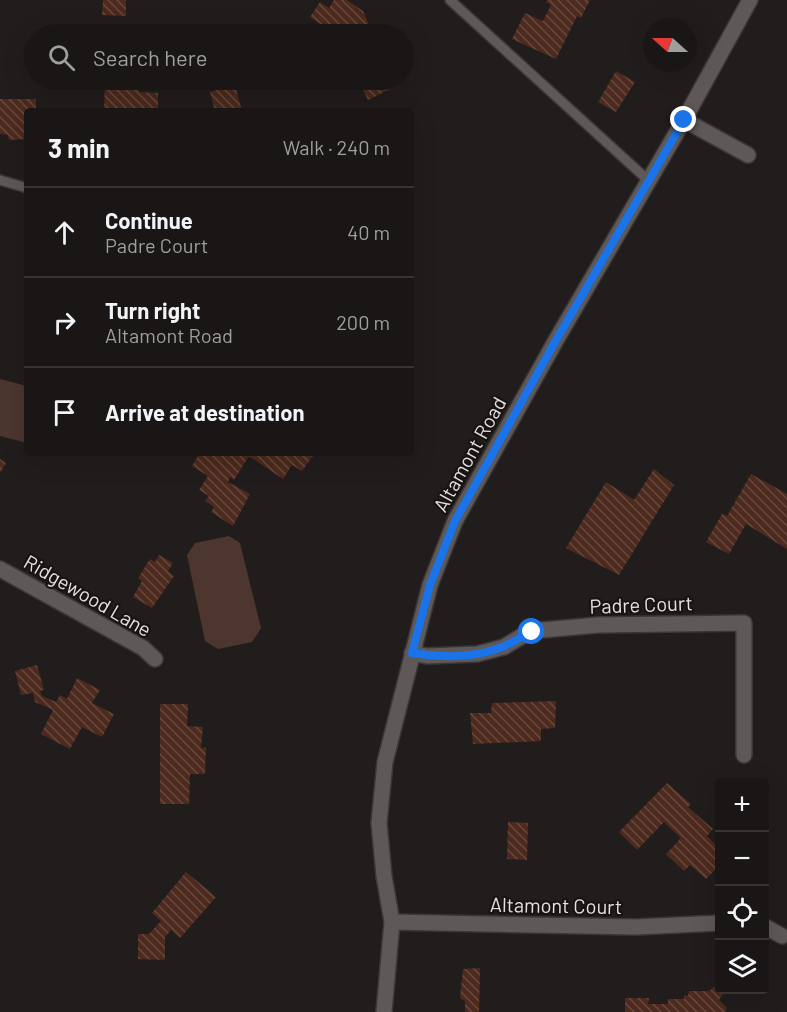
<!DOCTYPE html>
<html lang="en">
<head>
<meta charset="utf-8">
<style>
  body { margin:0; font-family:Barlow,sans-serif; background:#262322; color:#f1f3f6 }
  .controls { position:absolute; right:18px; bottom:18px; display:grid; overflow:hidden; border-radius:6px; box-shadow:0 6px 24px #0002 }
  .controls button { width:54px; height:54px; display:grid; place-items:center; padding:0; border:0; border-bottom:2px solid #373534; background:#191615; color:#f1f3f6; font:30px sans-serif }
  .compass { position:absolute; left:643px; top:18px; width:54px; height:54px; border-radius:50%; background:#191615; box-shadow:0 6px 24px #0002; rotate:291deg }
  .stop { position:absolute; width:18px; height:18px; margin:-14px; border:4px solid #1a73e8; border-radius:50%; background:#fff }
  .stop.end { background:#1a73e8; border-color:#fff; box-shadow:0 2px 6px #0008 }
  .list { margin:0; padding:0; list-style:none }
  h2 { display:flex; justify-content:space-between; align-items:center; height:78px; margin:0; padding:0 24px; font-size:26px }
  h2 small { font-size:20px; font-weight:400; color:#9f9fa0 }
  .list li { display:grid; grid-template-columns:39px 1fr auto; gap:18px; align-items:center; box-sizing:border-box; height:90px; padding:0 24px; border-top:2px solid #373534 }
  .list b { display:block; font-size:22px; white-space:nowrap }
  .list p { margin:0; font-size:20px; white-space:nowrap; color:#9f9fa0 }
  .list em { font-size:20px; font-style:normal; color:#9f9fa0 }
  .icon { flex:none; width:33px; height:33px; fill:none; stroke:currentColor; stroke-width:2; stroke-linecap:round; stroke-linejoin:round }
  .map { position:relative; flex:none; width:787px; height:1012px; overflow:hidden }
  .search { position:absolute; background:#191615; box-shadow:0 6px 24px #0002; left:24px; top:24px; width:390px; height:66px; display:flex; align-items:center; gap:15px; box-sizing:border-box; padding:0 21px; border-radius:33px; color:#9f9fa0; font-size:22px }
  .panel { position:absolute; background:#191615; box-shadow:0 6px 24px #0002; left:24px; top:108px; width:390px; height:348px; border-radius:6px }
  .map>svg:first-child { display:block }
  .green { fill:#4c362e }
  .building { fill:url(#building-back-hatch) }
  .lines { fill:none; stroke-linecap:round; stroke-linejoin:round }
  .service-casing { stroke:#3b3736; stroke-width:12 }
  .minor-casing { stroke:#3b3736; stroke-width:18 }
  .service { stroke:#5e5958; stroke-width:9 }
  .minor { stroke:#5e5958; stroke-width:15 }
  .route { stroke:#1a73e8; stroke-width:8 }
  .labels { text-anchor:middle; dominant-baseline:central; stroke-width:4.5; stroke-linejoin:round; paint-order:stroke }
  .street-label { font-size:20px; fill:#e4e1e0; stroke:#181412 }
</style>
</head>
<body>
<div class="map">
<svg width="787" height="1012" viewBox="0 0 787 1012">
  <defs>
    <pattern id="building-back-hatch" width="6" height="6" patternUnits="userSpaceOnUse" patternTransform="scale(1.5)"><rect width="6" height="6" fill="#4d2a1d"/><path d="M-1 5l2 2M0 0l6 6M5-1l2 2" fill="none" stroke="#66493e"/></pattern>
  </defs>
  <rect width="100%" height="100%" fill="#211d1c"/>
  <path class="green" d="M0 379 27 386V443L0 436Z
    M229 536 240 543 261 628 252 642 218 649 205 641 187 555 195 543Z"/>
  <path class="building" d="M103 0H126V16L102 15Z
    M334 0H347L363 11 373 34H335L310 17 320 2 329 8Z
    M547 0H590L581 18 577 16 556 59 512 39 525 13 543 21 551 5 546 2Z
    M616 71 635 82 616 112 598 102Z
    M105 80H139V92L158 93V111H104Z
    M358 80H391L394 87 368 100Z
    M235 85 242 111H215L210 92Z
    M0 99H36V111H27V139L9 140 8 135 0 134Z
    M194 453H315L302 471 292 465 283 479 249 456 234 480 230 477 228 482 250 494 233 526 211 512 214 507 205 501 209 496 199 490 208 476 192 466 198 456Z
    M0 459 6 463 0 473Z
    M654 469 674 485 619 575 566 548 606 482 634 500Z
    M751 474 787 494V549L746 524 729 554 706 542 722 514 727 516Z
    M159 555 173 563 168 571 174 576 152 608 133 597 142 581 138 578 150 559 155 562Z
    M37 665 44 690 40 691 42 696 56 702 60 695 67 699 77 678 100 690 92 703 114 714 102 737 82 727 70 749 41 734 53 710 35 702 33 693 21 695 15 671Z
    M556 701 555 728 541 729V741L473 744 470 713H491L492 703Z
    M160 704H188L187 726 203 727 201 748 206 747 205 774H190L189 804H160Z
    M667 783 691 804 688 807 713 829 707 836 720 849V865L706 879 690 865 684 871 666 854 681 838 664 822 637 850 619 832Z
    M508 822 528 823 527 860 507 859Z
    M186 872 216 897 180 938 171 930 165 937V960L138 959V934H149L161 921 152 913Z
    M480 968 479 1012H465V1001L460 998 463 969Z
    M714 987 723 994 719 1000 726 1007V1012H625V998H649L648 1004H668V999H684V995L688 996 689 991H709Z"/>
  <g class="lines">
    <defs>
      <path id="service" d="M450 0 649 181
        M0 180 27 188"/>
      <path id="minor" d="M684 120 748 155
        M0 569 143 648 155 659
        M412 653 427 656 477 654 504 647 522 636 542 630 598 625 744 623V755
        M392 922 636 927 720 923
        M764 926 782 936
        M384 1012 392 922 384 876 379 823 385 762 430 585 455 521 555 342 684 120 750 0"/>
    </defs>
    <use href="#service" class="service-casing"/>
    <use href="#minor" class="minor-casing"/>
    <use href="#service" class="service"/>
    <use href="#minor" class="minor"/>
  </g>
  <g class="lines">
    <path class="route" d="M532 632C521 636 513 643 502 647 475 658 441 658 412 653L430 585 455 521 555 342 684 120"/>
  </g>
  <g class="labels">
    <g class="street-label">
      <text transform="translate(469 454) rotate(-61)">Altamont Road</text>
      <text transform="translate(88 595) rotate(30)">Ridgewood Lane</text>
      <text transform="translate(641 604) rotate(-2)">Padre Court</text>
      <text transform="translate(556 905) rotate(1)">Altamont Court</text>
    </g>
  </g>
</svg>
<div class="controls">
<button>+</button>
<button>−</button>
<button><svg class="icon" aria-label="locate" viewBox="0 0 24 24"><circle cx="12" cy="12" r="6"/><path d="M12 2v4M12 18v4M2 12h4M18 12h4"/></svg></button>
<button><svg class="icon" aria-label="layers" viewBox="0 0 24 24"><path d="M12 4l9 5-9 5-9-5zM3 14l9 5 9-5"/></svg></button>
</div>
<svg class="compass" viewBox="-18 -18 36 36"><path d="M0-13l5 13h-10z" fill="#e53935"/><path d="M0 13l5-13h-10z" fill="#9f9fa0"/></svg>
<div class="stop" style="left:532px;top:632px"></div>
<div class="stop end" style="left:684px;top:120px"></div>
<div class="search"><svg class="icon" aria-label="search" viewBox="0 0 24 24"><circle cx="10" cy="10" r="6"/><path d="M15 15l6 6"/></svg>Search here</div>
<section class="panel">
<h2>3 min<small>Walk · 240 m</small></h2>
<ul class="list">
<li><svg class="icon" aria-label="ahead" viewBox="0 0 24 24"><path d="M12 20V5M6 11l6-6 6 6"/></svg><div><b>Continue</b><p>Padre Court</p></div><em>40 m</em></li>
<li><svg class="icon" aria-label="right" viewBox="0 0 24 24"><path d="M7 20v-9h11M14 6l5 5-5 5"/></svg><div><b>Turn right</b><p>Altamont Road</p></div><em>200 m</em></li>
<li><svg class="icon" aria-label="arrive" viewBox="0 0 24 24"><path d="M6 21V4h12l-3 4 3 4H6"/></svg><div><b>Arrive at destination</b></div></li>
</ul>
</section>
</div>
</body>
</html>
